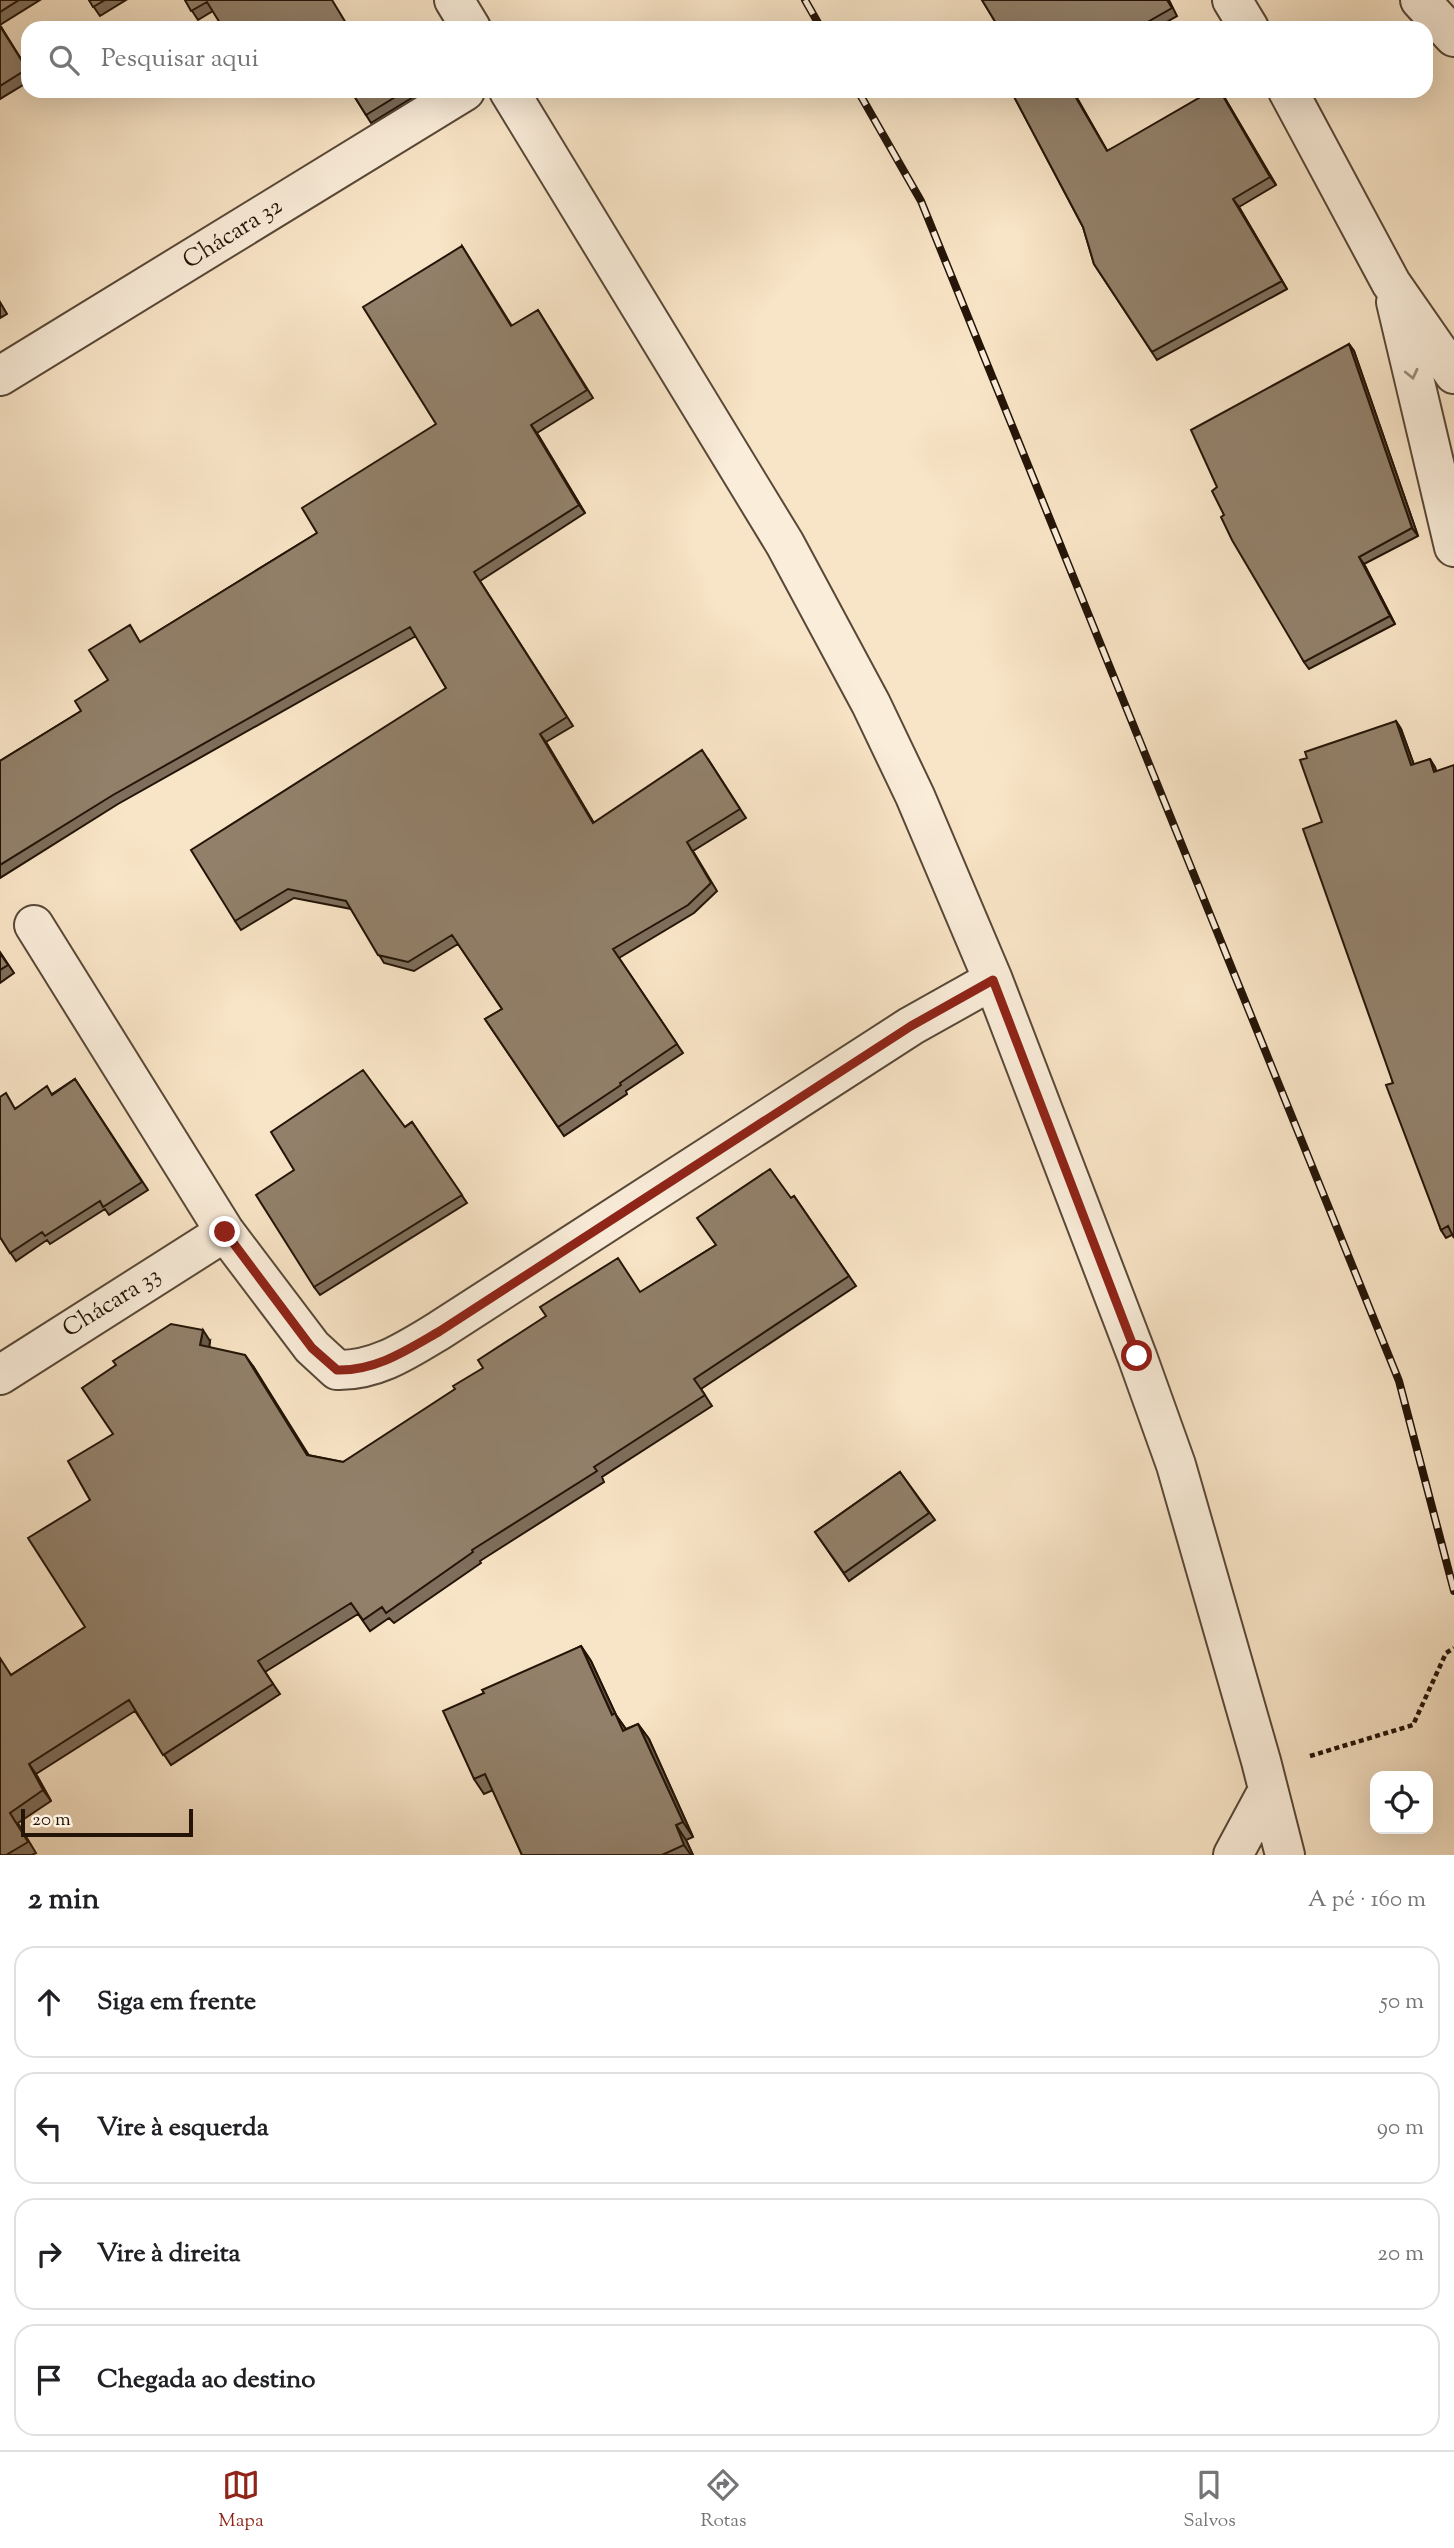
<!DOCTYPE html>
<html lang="pt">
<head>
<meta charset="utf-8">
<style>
  body { margin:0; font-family:"Sorts Mill Goudy",serif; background:#f6f6f6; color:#202124 }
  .controls { position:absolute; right:21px; bottom:21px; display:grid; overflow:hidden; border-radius:14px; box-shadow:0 7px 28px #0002 }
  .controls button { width:63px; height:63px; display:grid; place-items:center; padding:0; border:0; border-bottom:2px solid #e0e0e0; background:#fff; color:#202124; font:35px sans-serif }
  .scale { position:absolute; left:21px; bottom:18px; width:172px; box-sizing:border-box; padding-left:7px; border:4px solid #241407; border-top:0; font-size:19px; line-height:24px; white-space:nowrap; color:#241407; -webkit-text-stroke:5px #faedda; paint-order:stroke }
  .stop { position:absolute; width:21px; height:21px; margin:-16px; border:5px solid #8f2418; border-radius:50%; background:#fff }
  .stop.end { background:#8f2418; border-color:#fff; box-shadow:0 2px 7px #0008 }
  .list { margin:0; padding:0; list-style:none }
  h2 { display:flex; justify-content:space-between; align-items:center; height:91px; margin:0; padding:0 28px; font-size:30px }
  h2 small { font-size:23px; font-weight:400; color:#757577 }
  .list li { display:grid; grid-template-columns:46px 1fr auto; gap:21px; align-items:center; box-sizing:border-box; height:112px; margin:0 14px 14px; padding:0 14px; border:2px solid #e0e0e0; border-radius:21px }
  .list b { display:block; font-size:26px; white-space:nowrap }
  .list em { font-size:23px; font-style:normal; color:#757577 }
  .icon { flex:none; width:38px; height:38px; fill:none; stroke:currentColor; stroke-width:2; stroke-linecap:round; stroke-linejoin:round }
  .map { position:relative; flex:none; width:1454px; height:1855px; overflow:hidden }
  .search { position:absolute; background:#fff; box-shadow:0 7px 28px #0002; left:21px; right:21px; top:21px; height:77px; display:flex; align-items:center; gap:18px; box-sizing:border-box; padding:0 24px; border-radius:21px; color:#757577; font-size:26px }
  .sheet { height:595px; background:#fff }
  nav { display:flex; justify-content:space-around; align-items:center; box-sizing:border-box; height:98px; border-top:2px solid #e0e0e0; background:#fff; font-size:19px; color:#757577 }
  nav a { display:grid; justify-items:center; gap:4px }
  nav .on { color:#8f2418 }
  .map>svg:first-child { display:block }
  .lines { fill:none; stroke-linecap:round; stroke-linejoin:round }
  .minor-casing { stroke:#594837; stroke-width:42 }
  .path { stroke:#241407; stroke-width:4.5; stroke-dasharray:5 3.5; stroke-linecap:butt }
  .minor { stroke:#faedda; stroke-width:38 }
  .rail-casing { stroke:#241407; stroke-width:8 }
  .rail { stroke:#faedda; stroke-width:5; stroke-dasharray:16; stroke-linecap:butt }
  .wall { fill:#7e6e5b; stroke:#241407; stroke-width:2 }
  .shaded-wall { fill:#665a4a; stroke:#241407; stroke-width:2 }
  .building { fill:#92806a; stroke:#241407; stroke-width:2 }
  .oneway { stroke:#9a8b7b }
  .route { stroke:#8f2418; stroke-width:9 }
  .labels { text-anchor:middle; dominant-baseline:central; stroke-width:7; stroke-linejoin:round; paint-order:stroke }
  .street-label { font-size:24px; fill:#241407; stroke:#faedda }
</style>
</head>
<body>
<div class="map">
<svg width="1454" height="1855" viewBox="0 0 1454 1855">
  <rect width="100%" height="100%" fill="#f8e4c6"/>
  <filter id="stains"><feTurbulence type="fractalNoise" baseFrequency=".00286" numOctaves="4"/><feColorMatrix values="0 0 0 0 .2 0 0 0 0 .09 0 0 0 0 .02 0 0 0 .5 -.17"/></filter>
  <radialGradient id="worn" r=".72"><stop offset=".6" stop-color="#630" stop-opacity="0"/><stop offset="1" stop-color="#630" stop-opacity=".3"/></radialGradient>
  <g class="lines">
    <defs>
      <path id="minor" d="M454 0 471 28
        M1232 0 1249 28
        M1420 0 1454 37
        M509 91 785 544 871 704 915 796 993 980 1137 1356 1176 1465 1261 1761 1285 1855
        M1288 91 1391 283 1454 374
        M1396 302 1454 547
        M0 376 465 91
        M34 925 225 1232 312 1347 337 1370C376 1371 407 1350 440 1330L911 1026 993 980
        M0 1375 225 1232
        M1233 1855 1268 1790"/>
    </defs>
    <use href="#minor" class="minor-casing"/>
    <path class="path" d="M1310 1756 1413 1725 1446 1653 1454 1648"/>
    <use href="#minor" class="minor"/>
    <defs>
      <path id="rail" d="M805 0 821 28
        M858 91 921 201 1399 1381 1454 1591"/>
    </defs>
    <use href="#rail" class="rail-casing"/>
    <use href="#rail" class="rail"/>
  </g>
  <path class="wall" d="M0 0H40L0 25 28 70V82L0 99Z
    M89 0H126L100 16Z
    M185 0H333L213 11 198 20Z
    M982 0H1169L1177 16 1156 28H999Z
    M262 91H275L266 96Z
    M351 91H423L371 123Z
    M1011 91H1073L1107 151 1223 95 1276 185 1239 207 1287 289 1157 360 1094 264 1083 227Z
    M462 246 512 326 538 310 593 398 537 433 585 513 480 581 573 726 546 742 594 823 708 759 746 818 693 851 717 891 694 913 619 958 683 1053 626 1091 627 1094 564 1136 485 1019 502 1009 458 944 414 971 384 963 351 909 294 898 241 930 235 921 446 688 416 636 118 804 0 878V761L81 711 108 680 141 642 317 533 436 424Z
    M0 302 7 314 0 318Z
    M1349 344 1354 351 1418 536 1364 564 1395 624 1309 669 1304 662 1224 515 1217 487Z
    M1396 721 1401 729 1414 765 1430 759 1436 771 1452 1235 1446 1238 1441 1230 1393 1083 1322 822Z
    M0 952 14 973 0 983Z
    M75 1079 148 1190 109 1215 105 1209 50 1244 47 1240 16 1261 0 1237 16 1108 52 1094Z
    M412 1122 467 1203 320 1295 314 1287 405 1127Z
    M794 1196 856 1286 701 1389 712 1406 602 1477 604 1482 480 1561 481 1563 394 1623 389 1618 370 1631 358 1614 265 1672 280 1694 171 1765 135 1711 36 1774 51 1801 18 1823 36 1853 32 1855H0L11 1675 85 1627 90 1500 113 1434 210 1341 209 1347 253 1366 308 1455 343 1462 641 1292Z
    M900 1472 935 1520 849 1581 815 1532Z
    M581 1646 591 1661 616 1715 626 1729 638 1724 649 1739 693 1837 686 1840 693 1855H522L493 1790 484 1794 474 1779 484 1693Z"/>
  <path class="shaded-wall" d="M1072 91H1073L1112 159 1107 151Z
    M1220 91 1223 95 1276 185 1270 177Z
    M1233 199 1239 207 1287 289 1282 281Z
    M1349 344 1354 351 1418 536 1412 528Z
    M531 425 537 433 585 513 579 505Z
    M1359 557 1364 564 1395 624 1390 616Z
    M1396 721 1401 729 1417 773 1411 765Z
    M540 734 546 742 599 832 593 823Z
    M1430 759 1435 767 1439 779 1434 772Z
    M203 1330 210 1341 208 1356 200 1345Z
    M245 1355 253 1366 315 1465 307 1455Z
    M581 1646 591 1661 616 1715 625 1728 633 1746 612 1715Z
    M638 1724 649 1739 693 1837 683 1822Z
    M29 1764 36 1774 51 1801 43 1790Z
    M676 1825 686 1840 693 1855H691L684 1845Z"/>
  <path class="building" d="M0 0H19L0 12Z
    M89 0H105L93 7Z
    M185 0H332L349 28H223L207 2 191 11Z
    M982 0H1167L1172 8 1137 28H999Z
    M0 26 27 69 0 86Z
    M351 91H405L366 115Z
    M1011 91H1072L1107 151 1211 91H1220L1270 177 1233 199 1282 281 1152 352 1094 264 1083 227Z
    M462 246 511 326 538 310 587 390 531 425 579 505 474 572 567 717 540 734 593 823 702 750 740 809 687 842 711 883 688 905 613 949 677 1044 620 1083 621 1085 558 1127 485 1019 502 1009 452 935 408 962 378 955 346 901 288 889 235 921 191 850 446 688 410 627 113 795 0 865V761L81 711 75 701 108 680 89 650 130 625 140 642 317 533 302 508 436 424 363 307Z
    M1349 344 1412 528 1359 557 1390 616 1304 662 1232 540 1221 517 1224 515 1212 491 1217 487 1191 430Z
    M1396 721 1411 765 1430 759 1434 772 1454 765V1238L1448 1226 1441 1230 1386 1085 1393 1083 1303 829 1322 822 1300 760 1307 758 1305 752Z
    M0 953 8 965 0 970Z
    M363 1070 405 1127 412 1122 462 1195 314 1287 256 1195 294 1170 271 1132Z
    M75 1079 142 1182 103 1207 100 1201 45 1236 42 1232 10 1253 0 1237V1097L6 1093 15 1109 47 1086 52 1095Z
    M770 1169 791 1198 794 1196 849 1276 694 1379 705 1395 594 1467 597 1471 472 1550 473 1552 386 1613 382 1607 363 1620 351 1603 258 1661 273 1684 163 1755 129 1700 29 1764 43 1790 10 1813 28 1842 6 1855H0V1658L11 1675 85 1627 28 1538 90 1500 68 1461 113 1434 82 1388 116 1365 113 1361 171 1324 203 1330 200 1345 245 1355 307 1455 343 1462 455 1389 453 1386 483 1368 478 1360 546 1316 540 1307 618 1258 640 1292 716 1245 697 1218Z
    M900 1472 929 1513 844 1573 815 1532Z
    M581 1646 612 1715 615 1713 623 1731 638 1724 683 1822 676 1825 684 1845 662 1855H522L485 1774 474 1779 443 1711 484 1693 482 1690Z"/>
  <defs><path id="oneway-chevron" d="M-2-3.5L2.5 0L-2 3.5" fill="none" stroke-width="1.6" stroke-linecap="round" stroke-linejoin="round" transform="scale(1.75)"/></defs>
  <use class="oneway" href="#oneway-chevron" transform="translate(1412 374) rotate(77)"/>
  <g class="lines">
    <path class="route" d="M225 1232 312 1348 337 1370C376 1371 407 1350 440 1331L911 1026 993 980 1137 1356"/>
  </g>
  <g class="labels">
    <g class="street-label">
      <text transform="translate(233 234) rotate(-32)">Chácara 32</text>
      <text transform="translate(112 1303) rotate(-32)">Chácara 33</text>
    </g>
  </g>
  <rect width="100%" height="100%" filter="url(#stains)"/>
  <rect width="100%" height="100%" fill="url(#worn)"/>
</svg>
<div class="controls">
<button><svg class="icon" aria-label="locate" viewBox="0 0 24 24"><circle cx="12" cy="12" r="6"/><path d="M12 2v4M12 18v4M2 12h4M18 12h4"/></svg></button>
</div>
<div class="scale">20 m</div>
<div class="stop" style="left:1137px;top:1356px"></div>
<div class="stop end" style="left:225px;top:1232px"></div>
<div class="search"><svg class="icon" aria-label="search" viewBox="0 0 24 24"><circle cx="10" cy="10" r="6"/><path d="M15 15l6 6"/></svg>Pesquisar aqui</div>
</div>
<section class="sheet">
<h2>2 min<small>A pé · 160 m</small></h2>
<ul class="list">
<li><svg class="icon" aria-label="ahead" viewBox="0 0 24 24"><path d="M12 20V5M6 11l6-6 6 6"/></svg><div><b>Siga em frente</b></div><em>50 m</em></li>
<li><svg class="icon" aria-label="left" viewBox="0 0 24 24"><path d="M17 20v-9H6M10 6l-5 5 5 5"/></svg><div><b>Vire à esquerda</b></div><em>90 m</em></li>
<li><svg class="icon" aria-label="right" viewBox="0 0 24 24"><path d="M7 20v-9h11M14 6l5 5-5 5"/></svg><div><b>Vire à direita</b></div><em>20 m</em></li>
<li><svg class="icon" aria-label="arrive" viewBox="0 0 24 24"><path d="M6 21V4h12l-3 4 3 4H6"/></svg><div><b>Chegada ao destino</b></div></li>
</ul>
</section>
<nav>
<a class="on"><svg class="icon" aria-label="map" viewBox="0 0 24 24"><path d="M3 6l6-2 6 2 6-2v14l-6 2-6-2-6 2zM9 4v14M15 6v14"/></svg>Mapa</a>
<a><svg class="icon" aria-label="directions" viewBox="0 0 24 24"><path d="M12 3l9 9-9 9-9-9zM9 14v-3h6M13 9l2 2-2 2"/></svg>Rotas</a>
<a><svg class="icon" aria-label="saved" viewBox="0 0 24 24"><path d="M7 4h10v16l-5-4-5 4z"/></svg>Salvos</a>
</nav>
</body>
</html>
